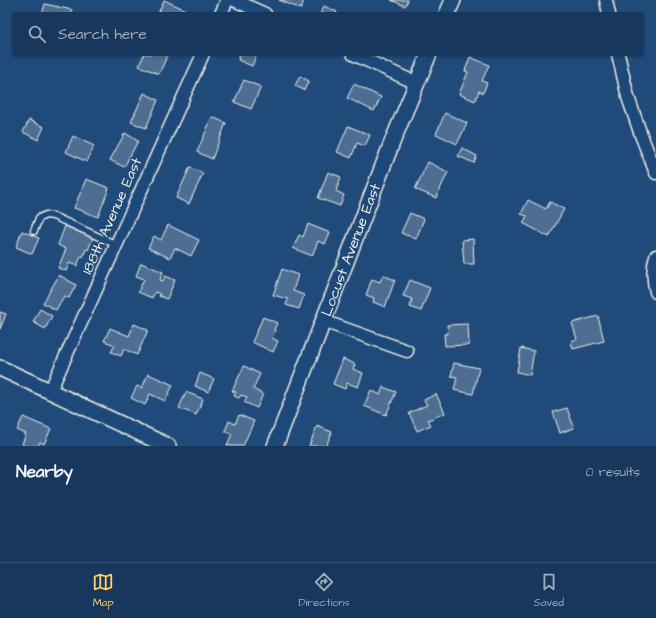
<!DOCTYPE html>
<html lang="en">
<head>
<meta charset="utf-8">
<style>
  body { margin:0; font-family:"Architects Daughter",sans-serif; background:#203f62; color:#f1f3f6 }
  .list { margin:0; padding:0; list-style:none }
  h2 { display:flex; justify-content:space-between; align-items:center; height:52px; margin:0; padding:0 16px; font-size:17px }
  h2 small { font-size:13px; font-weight:400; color:#9eacbb }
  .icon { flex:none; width:22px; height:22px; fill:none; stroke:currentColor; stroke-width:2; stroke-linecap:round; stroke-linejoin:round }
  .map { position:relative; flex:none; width:656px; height:446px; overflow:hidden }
  .search { position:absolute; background:#17385c; box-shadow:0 1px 3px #0004; left:12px; right:12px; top:12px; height:44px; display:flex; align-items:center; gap:10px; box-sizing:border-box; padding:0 14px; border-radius:4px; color:#9eacbb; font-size:15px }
  .sheet { height:116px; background:#17385c }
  nav { display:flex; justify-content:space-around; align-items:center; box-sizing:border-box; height:56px; border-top:1px solid #365272; background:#17385c; font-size:11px; color:#9eacbb }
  nav a { display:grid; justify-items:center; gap:2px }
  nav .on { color:#ffd166 }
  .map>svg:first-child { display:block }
  .building { fill:#4d6e92; stroke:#f4f1e8 }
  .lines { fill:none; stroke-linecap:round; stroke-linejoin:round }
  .service-casing { stroke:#f4f1e8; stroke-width:9 }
  .minor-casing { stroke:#f4f1e8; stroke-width:15 }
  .tertiary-casing { stroke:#f4f1e8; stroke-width:18 }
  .service { stroke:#1f4a7a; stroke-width:6 }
  .minor { stroke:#1f4a7a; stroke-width:12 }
  .tertiary { stroke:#1f4a7a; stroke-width:15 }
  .labels { text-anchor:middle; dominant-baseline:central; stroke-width:3; stroke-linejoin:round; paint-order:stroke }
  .street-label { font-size:15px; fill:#f4f1e8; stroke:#1f4a7a }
</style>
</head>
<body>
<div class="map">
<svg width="656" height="446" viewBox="0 0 656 446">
  <rect width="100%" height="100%" fill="#1f4a7a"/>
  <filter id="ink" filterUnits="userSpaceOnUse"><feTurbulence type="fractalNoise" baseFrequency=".025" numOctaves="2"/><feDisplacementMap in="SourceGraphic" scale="8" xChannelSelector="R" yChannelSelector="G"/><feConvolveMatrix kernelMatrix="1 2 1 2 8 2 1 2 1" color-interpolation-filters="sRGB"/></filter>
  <g filter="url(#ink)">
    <path class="building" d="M164 0 188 11 187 14H158Z
      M279 0H304L301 9Z
      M391 0H408L405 6Z
      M45 4 72 10 71 14H42Z
      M324 6 337 12 336 14H320Z
      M144 54H168L159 74 139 66Z
      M240 54H257L252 66 238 60Z
      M470 57 489 65 482 81 487 83 483 93 479 91 475 101 459 94 468 72 465 71Z
      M300 76 309 81 304 90 295 86Z
      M244 80 261 87 251 109 234 102Z
      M354 84 381 97 374 111 347 98Z
      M144 93 158 100 146 128 131 122Z
      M445 113 467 123 457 144 436 134Z
      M212 117 226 123 212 159 197 152Z
      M29 120 44 127 38 140 23 132Z
      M348 126 370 135 365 146 357 143 351 158 337 152Z
      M125 133 138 141 124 167 110 160Z
      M73 136 94 146 87 162 66 152Z
      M462 148 477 156 474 163 458 156Z
      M428 162 448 172 436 198 415 189Z
      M190 167 203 173 189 204 176 198Z
      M328 172 341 177 336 191 344 195 340 206 318 198Z
      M86 179 109 188 98 217 74 208Z
      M528 200 546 209 550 202 564 209 549 237 523 223 527 216 521 214Z
      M410 213 424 219 416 239 401 233Z
      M308 224 330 233 325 244 318 241 312 256 293 248 299 235 303 237Z
      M168 225 199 240 191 256 175 248 170 258 148 248 154 236 161 240Z
      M65 226 93 238 88 250 86 249 83 257 81 256 77 266 69 263 66 271 58 268 66 249 58 245Z
      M22 231 39 238 32 254 16 247Z
      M473 239 474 264H464L462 240Z
      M141 263 163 272 160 280 163 281 165 276 175 280 167 299 159 296 160 294 155 292 152 298 138 292 144 279 136 276Z
      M282 269 298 275 293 291 304 295 299 309 286 305 288 299 273 295Z
      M59 275 76 285 69 298 64 296 56 310 43 303Z
      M383 275 395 280 385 307 373 302 374 298 366 295 372 279 380 282Z
      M410 280 430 288 421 311 410 307 412 299 403 296Z
      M40 309 52 316 45 329 33 322Z
      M0 312 6 314 0 329Z
      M598 316 604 341 573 349 571 341 577 339 572 323Z
      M263 317 277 323 274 330H275L272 338 278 341 273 352 252 342Z
      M134 324 148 330 137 355 124 349 121 356 111 352 115 345 104 341 110 328 129 336Z
      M468 324 469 345 445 346 444 334H448L447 325Z
      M521 348 534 351 530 375 517 372Z
      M343 359 355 364 353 369 363 373 358 387 347 383 345 389 333 384Z
      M454 363 479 368 473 394 454 390 457 377 451 376Z
      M244 366 260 374 253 389 263 394 257 408 244 402 247 397 241 395 239 398 234 396 236 392 232 391Z
      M200 373 214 379 208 392 195 386Z
      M148 374 173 385 165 401 150 394 145 405 131 398 137 386 142 388Z
      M383 387 396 392 386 415 364 406 371 390 380 395Z
      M186 392 203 399 196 415 179 408Z
      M436 394 445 413 428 420 431 425 417 431 409 413 427 405 424 400Z
      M567 408 574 428 560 433 553 412Z
      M239 415 254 421 243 446H230L227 445 232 434 225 431 229 421 235 424Z
      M23 417 51 429 44 444 40 442 38 446H25L22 444 26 434 17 430Z
      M317 426 332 432 326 446H309Z"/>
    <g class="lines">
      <defs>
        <path id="service" d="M34 231 39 218 46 215 53 216 117 245"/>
        <path id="minor" d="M234 0 265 14
          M606 0 609 14
          M221 14 227 0
          M353 54 416 83
          M618 54 628 97 641 135 656 173
          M656 256C652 268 653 280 656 292
          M323 321 407 351
          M50 391 203 54"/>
        <path id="tertiary" d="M447 14 453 0
          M0 368 168 446
          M275 446 393 140 429 54"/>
      </defs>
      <use href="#service" class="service-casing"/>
      <use href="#minor" class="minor-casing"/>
      <use href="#tertiary" class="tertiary-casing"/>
      <use href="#service" class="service"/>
      <use href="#minor" class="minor"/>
      <use href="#tertiary" class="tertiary"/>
    </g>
  </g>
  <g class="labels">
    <g class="street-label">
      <text transform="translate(112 216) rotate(-66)">188th Avenue East</text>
      <text transform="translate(351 250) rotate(-69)">Locust Avenue East</text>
    </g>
  </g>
</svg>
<div class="search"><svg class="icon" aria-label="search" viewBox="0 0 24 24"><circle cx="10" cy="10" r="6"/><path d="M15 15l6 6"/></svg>Search here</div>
</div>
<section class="sheet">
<h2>Nearby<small>0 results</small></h2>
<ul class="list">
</ul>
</section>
<nav>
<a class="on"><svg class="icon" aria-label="map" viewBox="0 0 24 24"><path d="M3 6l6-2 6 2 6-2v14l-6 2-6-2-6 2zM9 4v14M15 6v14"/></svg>Map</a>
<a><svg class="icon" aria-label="directions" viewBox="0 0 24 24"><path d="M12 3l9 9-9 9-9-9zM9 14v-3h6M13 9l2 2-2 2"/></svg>Directions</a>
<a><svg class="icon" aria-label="saved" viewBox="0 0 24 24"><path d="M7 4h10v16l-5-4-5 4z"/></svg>Saved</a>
</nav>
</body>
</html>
